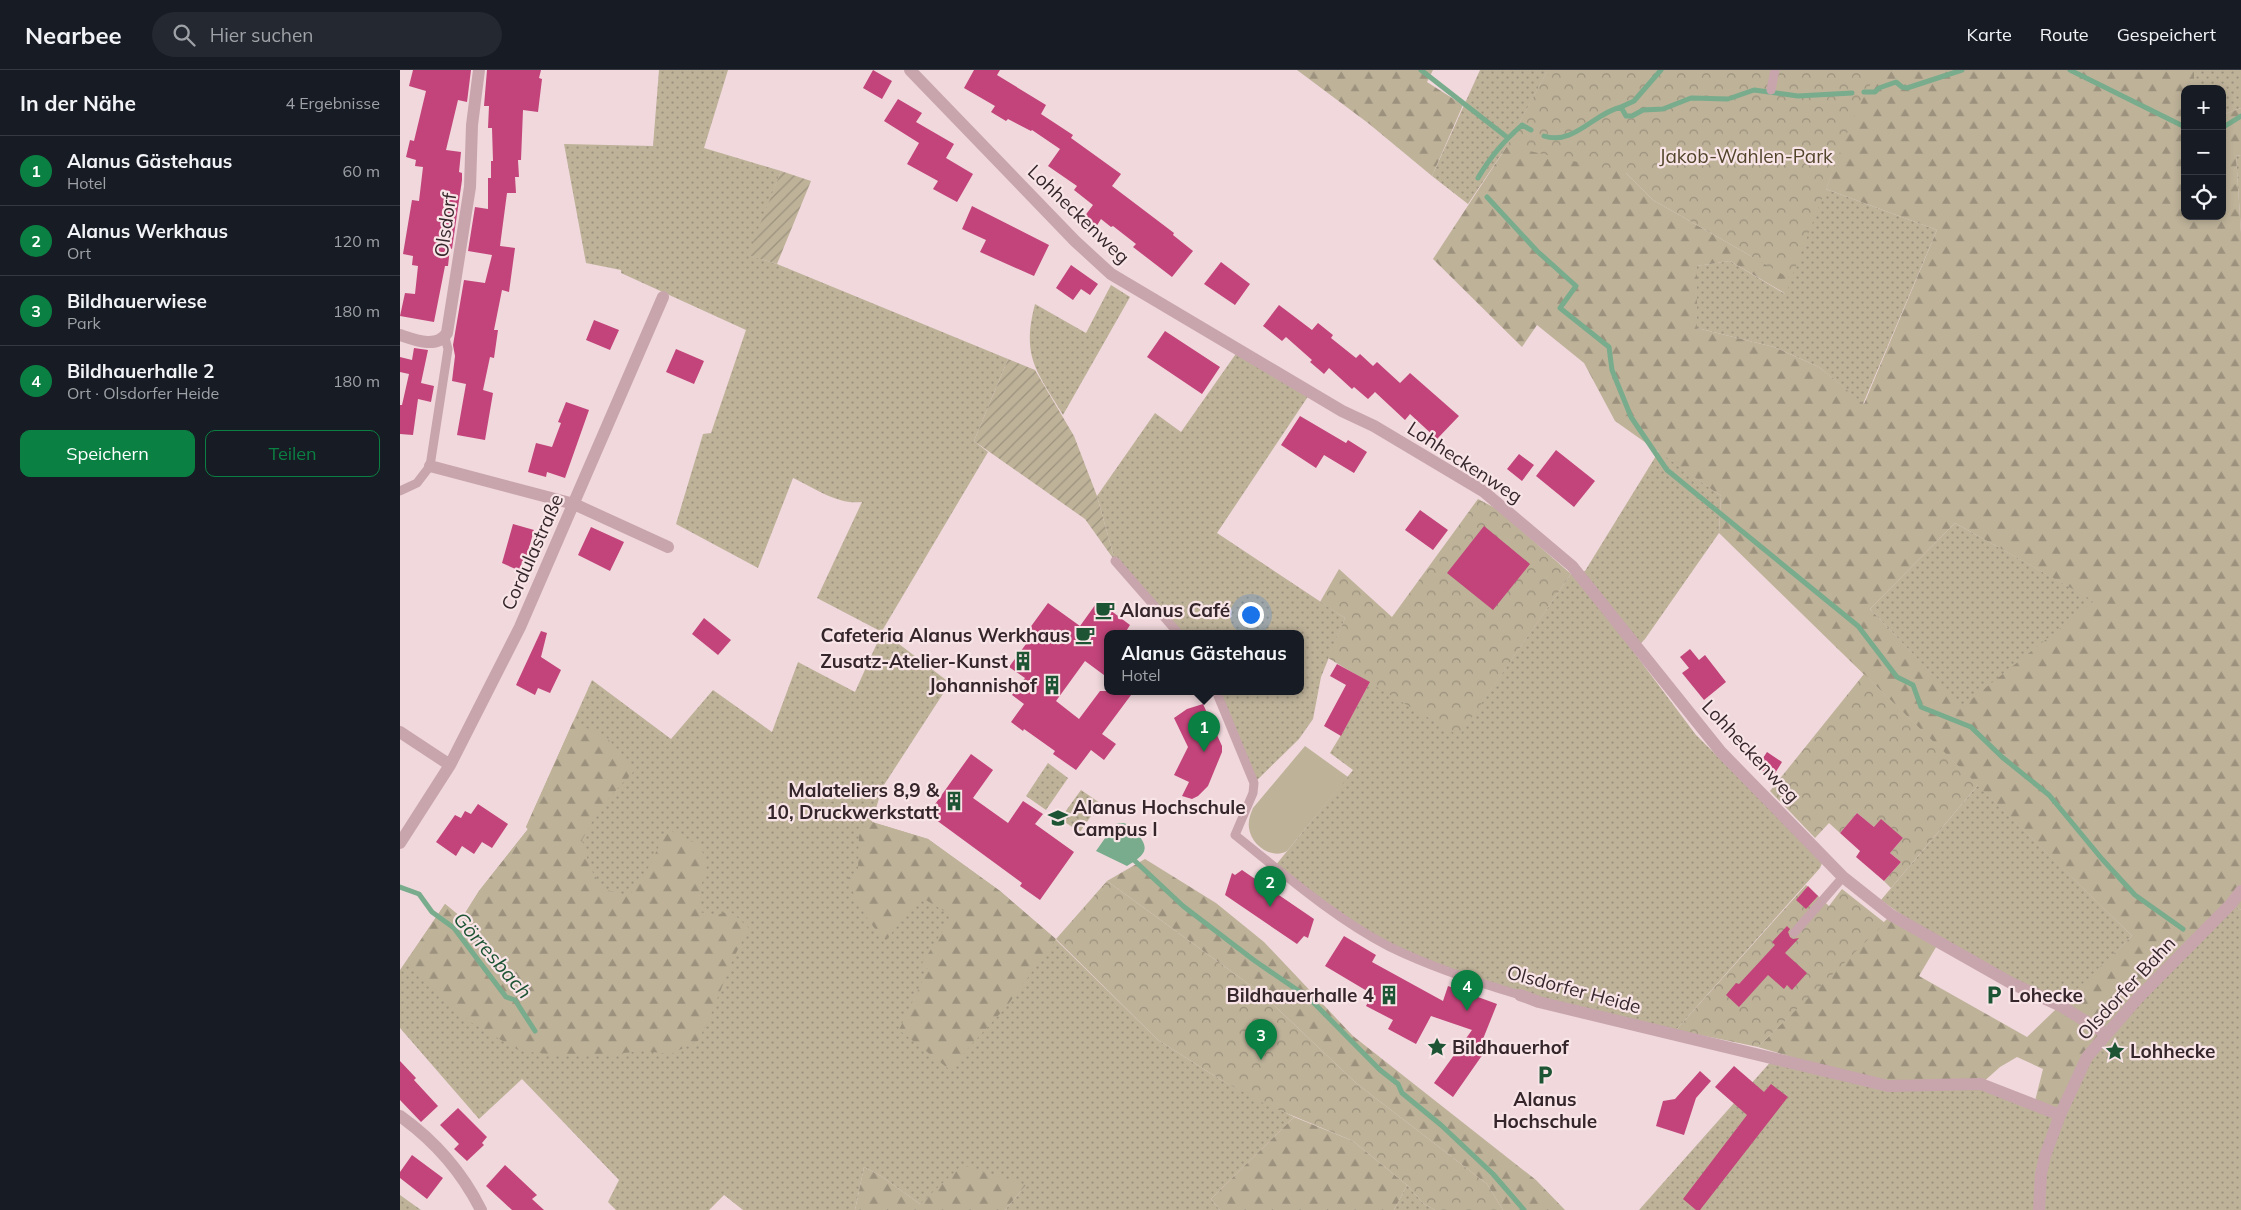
<!DOCTYPE html>
<html lang="de">
<head>
<meta charset="utf-8">
<style>
  body { margin:0; font-family:Mulish,sans-serif; background:#242831; color:#f1f3f6 }
  .controls { position:absolute; right:15px; top:15px; display:grid; overflow:hidden; border-radius:10px; box-shadow:0 2px 8px #0003 }
  .controls button { width:45px; height:45px; display:grid; place-items:center; padding:0; border:0; border-bottom:1px solid #363941; background:#171b24; color:#f1f3f6; font:25px sans-serif }
  .you { position:absolute; left:850px; top:544px; width:18px; height:18px; margin:-12px; border:4px solid #fff; border-radius:50%; background:#1a73e8; box-shadow:0 0 0 8px #1a73e833 }
  .badge { display:grid; place-items:center; width:32px; height:32px; border-radius:50%; background:#0b8043; color:#fff; font-size:16px; font-weight:700 }
  .pin { position:absolute; translate:-50% -41px; filter:drop-shadow(0 1px 2px #0008) }
  .pin::after { content:''; position:absolute; top:26px; width:18px; height:15px; background:inherit; clip-path:polygon(0 0,100% 0,50% 100%) }
  .popup { position:absolute; left:704px; top:560px; width:200px; height:65px; box-sizing:border-box; display:grid; place-content:center; border-radius:10px; background:#171b24; filter:drop-shadow(0 1px 4px #0005); font-size:16px; white-space:nowrap; color:#9ea1a6 }
  .popup b { font-size:19px; color:#f1f3f6 }
  .popup::after { content:''; position:absolute; left:50%; top:100%; margin-left:-10px; border:10px solid transparent; border-top-color:#171b24 }
  .list { margin:0; padding:0; list-style:none }
  h2 { display:flex; justify-content:space-between; align-items:center; height:65px; margin:0; padding:0 20px; font-size:21px }
  h2 small { font-size:16px; font-weight:400; color:#9ea1a6 }
  .list li { display:grid; grid-template-columns:32px 1fr auto; gap:15px; align-items:center; box-sizing:border-box; height:70px; padding:0 20px; border-top:1px solid #363941 }
  .list b { display:block; font-size:19px; white-space:nowrap }
  .list p { margin:0; font-size:16px; white-space:nowrap; color:#9ea1a6 }
  .list em { font-size:16px; font-style:normal; color:#9ea1a6 }
  .actions { display:flex; gap:10px; padding:15px 20px }
  .actions a { flex:1; padding:11px 0; border:1px solid #0b8043; border-radius:10px; text-align:center; font-size:18px; color:#0b8043 }
  .actions .main { background:#0b8043; color:#fff }
  .icon { flex:none; width:28px; height:28px; fill:none; stroke:currentColor; stroke-width:2; stroke-linecap:round; stroke-linejoin:round }
  .map { position:relative; flex:none; width:1841px; height:1140px; overflow:hidden }
  header { display:flex; align-items:center; gap:30px; box-sizing:border-box; height:70px; padding:0 25px; background:#171b24; border-bottom:1px solid #363941 }
  header strong { font-size:24px }
  nav { display:flex; gap:28px; margin-inline-start:auto; font-size:18px }
  .search { width:350px; height:45px; background:#242831; display:flex; align-items:center; gap:12px; box-sizing:border-box; padding:0 18px; border-radius:28px; color:#9ea1a6; font-size:19px }
  main { display:flex }
  aside { flex:1; background:#171b24 }
  .map>svg:first-child { display:block }
  .grass { fill:url(#grass-dots) }
  .forest { fill:url(#forest-firs); fill-rule:evenodd }
  .park { fill:url(#park-crowns) }
  .garden { fill:url(#garden-furrows) }
  .pitch { fill:#beb299 }
  .water { fill:#78ac8c }
  .lines { fill:none; stroke-linecap:round; stroke-linejoin:round }
  .stream { stroke:#78ac8c; stroke-width:5 }
  .building { fill:#c2447a }
  .service { stroke:#c8a5ac; stroke-width:9 }
  .minor { stroke:#c8a5ac; stroke-width:12 }
  .labels { text-anchor:middle; dominant-baseline:central; stroke-width:4.5; stroke-linejoin:round; paint-order:stroke }
  .park-label { font-size:19px; fill:#51452b; stroke:#f8e4e7 }
  .street-label { font-size:19px; fill:#34262b; stroke:#f8e4e7 }
  .poi-label { font-size:19px; font-weight:bold; fill:#34262b; stroke:#f8e4e7; text-anchor:start }
  .water-label { font-size:20px; font-style:italic; fill:#1d5433; stroke:#f8e4e7 }
</style>
</head>
<body>
<header>
<strong>Nearbee</strong>
<div class="search"><svg class="icon" aria-label="search" viewBox="0 0 24 24"><circle cx="10" cy="10" r="6"/><path d="M15 15l6 6"/></svg>Hier suchen</div>
<nav><a>Karte</a><a>Route</a><a>Gespeichert</a></nav>
</header>
<main>
<aside>
<h2>In der Nähe<small>4 Ergebnisse</small></h2>
<ul class="list">
<li><span class="badge">1</span><div><b>Alanus Gästehaus</b><p>Hotel</p></div><em>60 m</em></li>
<li><span class="badge">2</span><div><b>Alanus Werkhaus</b><p>Ort</p></div><em>120 m</em></li>
<li><span class="badge">3</span><div><b>Bildhauerwiese</b><p>Park</p></div><em>180 m</em></li>
<li><span class="badge">4</span><div><b>Bildhauerhalle 2</b><p>Ort · Olsdorfer Heide</p></div><em>180 m</em></li>
</ul>
<div class="actions"><a class="main">Speichern</a><a>Teilen</a></div>
</aside>
<div class="map">
<svg width="1841" height="1140" viewBox="0 0 1841 1140">
  <defs>
    <pattern id="grass-dots" width="8" height="8" patternUnits="userSpaceOnUse" patternTransform="scale(1.25)"><rect width="8" height="8" fill="#beb299"/><path d="M2 2h.1M6 6h.1" fill="none" stroke="#9b917d" stroke-width="1.8" stroke-linecap="round"/></pattern>
    <pattern id="forest-firs" width="22" height="20" patternUnits="userSpaceOnUse" patternTransform="scale(1.25)"><rect width="22" height="20" fill="#beb299"/><path d="M5 1l3.5 6h-7zM16 11l3.5 6h-7z" fill="#9b917d"/></pattern>
    <pattern id="park-crowns" width="20" height="18" patternUnits="userSpaceOnUse" patternTransform="scale(1.25)"><rect width="20" height="18" fill="#beb299"/><path d="M2 6a3 3 0 1 1 6 0M12 15a3 3 0 1 1 6 0" fill="none" stroke="#9b917d"/></pattern>
    <pattern id="garden-furrows" width="10" height="10" patternUnits="userSpaceOnUse" patternTransform="scale(1.25)"><rect width="10" height="10" fill="#beb299"/><path d="M-1 1l2-2M0 10L10 0M9 11l2-2" fill="none" stroke="#9b917d"/></pattern>
  </defs>
  <rect width="100%" height="100%" fill="#f0d8dc"/>
  <path class="grass" d="M259 0H328L304 78 381 101 349 185 377 194 608 289 574 371 588 382 482 561 550 613 482 718 472 752 528 769 600 821 655 869 758 970 821 1010 894 1047 811 1129 820 1140H605L626 1115 520 1134 481 1106 464 1097 455 1140H343L324 1125 309 1140H216L208 1132 219 1110 122 1009 79 1049 0 958V900L45 834 62 848 79 821 128 759 126 757 192 610 271 669 313 620 372 662 398 592 455 622 482 562 417 528 462 432C437 435 415 418 393 408L358 498 276 454 303 364 311 363 346 260 221 203V200L186 193 164 74 253 76Z
    M1080 0H1148L1107 76 1068 134 1032 106Z
    M1794 0H1841V38L1822 45V19H1794Z
    M1453 48 1426 119 1537 160 1463 334 1419 297 1374 277 1297 258 1296 196 1330 191 1385 224 1262 86Z
    M1836 85 1841 86V163Z
    M711 215 730 227 663 345C637 301 621 288 635 234L686 263Z
    M840 278 911 322 817 463 945 548 921 607 913 649 899 669 854 713 816 621H900V563H778L715 491 697 426 755 343 781 362Z
    M1259 381 1321 426 1319 463 1245 569 1233 581 1296 665 1423 791 1420 798 1276 960 1139 932 990 877 875 796 953 700 930 683 941 665 970 612 1059 665 1171 504 1185 501Z
    M1555 453 1695 531 1563 637 1470 539Z
    M648 693 668 708 646 740 626 726Z
    M1578 715 1732 866 1661 936 1539 872 1481 830Z
    M681 720 700 733 680 762 660 749Z
    M1831 834 1841 840V1140H1239L1374 988 1581 1014 1660 1045 1687 987Z
    M1007 1115 1024 1134 1035 1140H994Z
    M0 1125 21 1140H0Z"/>
  <path class="forest" d="M897 0H1033L1027 12 1063 35 1032 106 968 53Z
    M1148 0H1794V19H1785V146H1822V45L1841 38V86L1836 85 1841 163V840L1831 834 1706 964 1660 1045 1634 1035 1643 999 1617 987 1600 997 1581 1014 1488 1016 1358 977 1491 845 1539 872 1519 906 1627 967 1732 866 1319 463 1321 426 1215 351 1184 293 1137 255 1122 277 1033 189 1107 76ZM1452 48 1426 119 1537 160 1464 334 1419 297 1374 277 1297 258V196L1330 191 1386 224 1391 209 1253 130 1226 103ZM1555 453 1694 531 1563 636 1470 539Z
    M173 652 206 667 236 699 201 736 182 770 190 798 203 819 229 826 250 795 267 759 298 774 308 792 301 817 299 842 316 845 330 841 349 858 333 889 310 947 298 971 271 984 243 981 205 985 168 986 120 981 72 953 6 892 45 834 62 848 79 821 128 759 126 757Z
    M472 752 528 769 600 821 656 869 607 936 549 999 499 960 528 899 521 895 552 846 521 827 486 870C467 853 458 833 447 809L458 800 459 764Z
    M745 789 816 833 864 872 953 966 1136 1110 1165 1140H1103L1087 1114 956 1013 861 923 707 811Z
    M894 1047 953 1071 1007 1115 994 1140H820L811 1129Z
    M562 1095 626 1115 605 1140H455L464 1097 481 1106 520 1134Z"/>
  <path class="park" d="M1148 0H1478L1453 48 1391 209 1253 130 1226 103 1107 76Z
    M1078 429 1097 439 1171 504 1059 666 928 588 945 548 920 532 939 499 992 547Z
    M1464 604 1578 715 1491 818 1484 811 1501 792 1490 783 1503 768 1474 757 1457 743 1440 763 1429 753 1415 768 1370 721Z
    M707 811 861 923 956 1013 1087 1114 1103 1140H1035L1024 1134 1007 1115 953 1071 867 1035 821 1010 758 970 656 869Z
    M1406 815 1429 836 1442 819 1485 853 1358 977 1276 960Z"/>
  <path class="garden" d="M381 101 411 111 377 194 348 185Z
    M608 289 635 300 674 366 697 426 715 491 685 449 574 371Z"/>
  <path class="pitch" d="M905 676 948 707 887 781C872 790 851 775 849 758 848 751 850 745 853 738Z"/>
  <path class="water" d="M723 753 734 756V760C751 778 747 784 727 796L696 781 715 754Z"/>
  <g class="lines">
    <path class="stream" d="M1021 0 1108 68
      M1670 0 1785 57
      M1464 22H1475L1479 18 1496 12 1502 17 1507 18 1562 0
      M1331 28 1354 20 1398 26 1452 23
      M1221 37 1234 31 1261 0
      M1822 58 1841 46
      M1144 66C1173 76 1194 43 1221 37L1226 46H1232L1243 40 1263 39 1291 28 1328 29
      M1078 108C1091 86 1103 72 1122 55L1131 60
      M1087 127 1137 181 1176 216 1160 238 1209 277 1212 300 1231 347 1267 400 1458 556 1497 607 1513 615 1521 637 1571 657 1602 687 1649 725 1702 789 1735 825 1783 859
      M735 791 783 836 855 891 909 928 980 1000 998 1014 1002 1023 1041 1055 1093 1104 1124 1140
      M0 817 19 824 32 842 54 858 106 927 115 930 135 961"/>
  </g>
  <path class="building" d="M13 0H71L67 32 58 30 46 80 61 82 59 102 62 103V110L52 179 50 178 48 196H45L34 252 0 246 5 223 15 224 18 196 12 195 13 186 3 184 12 130 19 131 23 97 15 96 16 90 6 87 10 70 14 71 26 21 9 16Z
    M87 0H141L139 8 142 9 138 42 123 40 121 90H118L119 107H115L116 123H107L100 176 115 178 109 222 102 220 94 260H98L94 288 90 287 83 320 93 323 85 370 57 365 66 314 52 311 55 286 53 275 64 210 85 213 92 185 68 181 75 137 88 139V108H91V91H93L92 58H88L89 36H84Z
    M473 0 492 11 482 29 463 18Z
    M574 0H600L597 5 646 35 641 44 673 65 671 68 721 104 712 116 774 163 773 165 793 181 772 207 733 177 736 174 713 156 711 157 701 149 696 157 684 147 693 135 674 120 677 116 648 96 660 79 632 60 631 61 608 49 606 51 591 42 595 36 564 18Z
    M498 29 522 43 516 52 554 74 546 88 573 104 557 132 533 119 538 111 507 94 519 73 484 51Z
    M572 136 649 175 634 206 580 182 586 170 562 159Z
    M821 192 850 214 835 235 804 214Z
    M671 195 698 214 690 225 681 219 673 230 656 218Z
    M879 235 912 260 918 253 933 265 931 268 956 288 960 284 973 296 977 292 1000 313 1010 303 1059 346 1037 369 1010 344 1005 350 975 322 968 329 954 317 952 319 929 298 924 304 910 292 912 290 886 267 882 271 863 256Z
    M194 250 219 260 210 280 186 270Z
    M765 261 820 297 802 324 747 287Z
    M14 278 28 280 21 313 34 316 31 332 18 329 13 365 0 364V335H2L9 304 0 302V287L12 290Z
    M276 279 304 291 294 314 266 302Z
    M166 332 189 340 165 408 147 402 146 407 128 402 136 373 152 377 161 353 158 352Z
    M900 346 946 373 948 370 967 382 954 403 924 385 916 398 881 375Z
    M1156 380 1195 411 1174 437 1136 406Z
    M1119 384 1134 395 1122 411 1107 399Z
    M1020 440 1048 460 1033 480 1005 460Z
    M113 454 134 460 125 492 122 491 120 501 102 493Z
    M1084 456 1130 494 1093 540 1047 503Z
    M191 457 224 472 210 501 178 485Z
    M698 531 730 555 725 563H708V608L685 591 656 631 679 649 700 621H734L702 664 716 674 704 690 691 680 676 700 653 684 655 681 624 659 623 661 611 652 624 634 612 625 625 608 609 597 629 570 624 566 648 533 680 556Z
    M304 548 331 570 318 585 292 564Z
    M141 561 147 563 141 587 161 600 150 623 138 618 135 625 116 615Z
    M1290 579 1299 590 1305 585 1326 612 1304 630 1282 603 1289 598 1280 587Z
    M937 594 970 612 941 666 924 656 946 615 930 606Z
    M803 634 822 676V682L808 716 798 726 792 729 782 726 789 712 774 705 788 677 774 648 787 639Z
    M1367 682 1382 692 1372 708 1357 697Z
    M571 684 593 700 573 728 608 753 623 731 643 744 635 754 674 782 640 830 620 816 622 813 528 744Z
    M78 734 108 754 92 778 82 772 74 784 62 776 56 786 36 772 55 745 61 748 65 741 71 744Z
    M1457 743 1474 757 1481 749 1503 768 1490 783 1501 792 1484 811 1456 787 1460 781 1440 763Z
    M842 800 914 849 908 868 904 866 897 874 825 825 832 803 835 805Z
    M1408 816 1418 826 1406 839 1396 830Z
    M1387 856 1390 859 1388 862 1390 867 1393 869 1399 868 1385 883 1407 903 1392 920 1387 915 1384 919 1368 905 1339 937 1326 925 1336 913 1339 914 1375 875 1372 872Z
    M944 866 976 885 972 892 1043 931 1048 916 1097 934 1083 969 1090 974 1053 1027 1034 1013 1072 960 1031 946 1016 974 988 959 993 950 966 936 972 924 925 896Z
    M0 991 16 1008 14 1010 38 1036 21 1052 0 1030Z
    M1334 996 1364 1022 1371 1014 1388 1027 1300 1140H1296L1283 1129 1347 1045 1315 1017Z
    M1300 1001 1311 1011 1296 1028 1284 1065 1256 1056 1263 1031 1275 1029Z
    M58 1038 87 1067 82 1073 84 1075 67 1091 54 1079 59 1074 40 1055Z
    M12 1085 43 1108 27 1129 0 1108V1102Z
    M105 1095 137 1125 132 1129 144 1140H112L86 1116Z"/>
  <g class="lines">
    <path class="service" d="M1371 20 1375 0
      M0 421 17 413 30 396 48 279 45 268
      M715 491 778 563
      M816 621 854 713 853 723 835 765C884 804 934 848 990 877 1031 897 1076 912 1120 925
      M1394 863 1443 807"/>
    <path class="minor" d="M510 0 675 171 711 204 942 341 974 356 1083 421 1172 496 1321 682 1443 807 1491 845 1611 913 1661 936 1706 964
      M0 265C15 270 37 279 47 263L70 117 72 55 79 0
      M30 396 174 434 268 477
      M0 662 50 695
      M0 773 50 695 120 557 263 227
      M1120 925 1139 932 1488 1016 1581 1014 1660 1045
      M0 1046C35 1071 62 1102 81 1140
      M1639 1140 1641 1104 1645 1086 1660 1045 1687 987 1738 928 1831 834 1841 821"/>
  </g>
  <defs>
    <symbol id="cafe-bare" viewBox="-9 -9 18 18"><path d="M-5.5-4.5H6V0H3Q3 3.5 0 3.5H-2.5Q-5.5 3.5-5.5 0ZM3-3.2v2h1.7v-2ZM-6 4.5H4V6H-6Z" fill="#1d5433" stroke="#f8e4e7" stroke-width="2.5" paint-order="stroke"/></symbol>
    <symbol id="building-bare" viewBox="-9 -9 18 18"><path d="M-4-6H4V6H1V3H-1V6H-4ZM-2.5-4.3h1.7v1.8h-1.7ZM.8-4.3h1.7v1.8H.8ZM-2.5-1h1.7V.8h-1.7ZM.8-1h1.7V.8H.8Z" fill="#1d5433" stroke="#f8e4e7" stroke-width="2.5" paint-order="stroke"/></symbol>
    <symbol id="university-bare" viewBox="-9 -9 18 18"><path d="M0-5L7-2L0 1L-7-2ZM-4 1L0 2.5L4 1V4Q0 6-4 4Z" fill="#1d5433" stroke="#f8e4e7" stroke-width="2.5" paint-order="stroke"/></symbol>
    <symbol id="parking-bare" viewBox="-9 -9 18 18"><path d="M-3.5-5.5H1a3.5 3.5 0 0 1 0 7H-1V5.5H-3.5ZM-1-3.4V-.6H.8a1.4 1.4 0 0 0 0-2.8Z" fill="#1d5433" stroke="#f8e4e7" stroke-width="2.5" paint-order="stroke"/></symbol>
    <symbol id="sight-bare" viewBox="-9 -9 18 18"><path d="M0-6L1.8-2.2L6-1.7L2.9 1.2L3.7 5.4L0 3.3L-3.7 5.4L-2.9 1.2L-6-1.7L-1.8-2.2Z" fill="#1d5433" stroke="#f8e4e7" stroke-width="2.5" paint-order="stroke"/></symbol>
  </defs>
  <g fill-rule="evenodd">
    <use href="#cafe-bare" x="691" y="526" width="28" height="28"/>
    <use href="#cafe-bare" x="671" y="551" width="28" height="28"/>
    <use href="#building-bare" x="609" y="577" width="28" height="28"/>
    <use href="#building-bare" x="638" y="601" width="28" height="28"/>
    <use href="#building-bare" x="540" y="717" width="28" height="28"/>
    <use href="#university-bare" x="644" y="734" width="28" height="28"/>
    <use href="#building-bare" x="975" y="911" width="28" height="28"/>
    <use href="#parking-bare" x="1580" y="911" width="28" height="28"/>
    <use href="#sight-bare" x="1023" y="963" width="28" height="28"/>
    <use href="#sight-bare" x="1701" y="967" width="28" height="28"/>
    <use href="#parking-bare" x="1131" y="991" width="28" height="28"/>
  </g>
  <g class="labels">
    <g class="park-label">
      <text x="1346" y="86">Jakob-Wahlen-Park</text>
    </g>
    <g class="street-label">
      <text transform="translate(679 144) rotate(44)">Lohheckenweg</text>
      <text transform="translate(45 155) rotate(-82)">Olsdorf</text>
      <text transform="translate(1065 392) rotate(33)">Lohheckenweg</text>
      <text transform="translate(132 482) rotate(-66)">Cordulastraße</text>
      <text transform="translate(1351 681) rotate(47)">Lohheckenweg</text>
      <text transform="translate(1726 918) rotate(-47)">Olsdorfer Bahn</text>
      <text transform="translate(1174 919) rotate(15)">Olsdorfer Heide</text>
    </g>
    <g class="poi-label">
      <text x="720" y="540">Alanus Café</text>
      <text x="670" y="565" text-anchor="end">Cafeteria Alanus Werkhaus</text>
      <text x="608" y="591" text-anchor="end">Zusatz-Atelier-Kunst</text>
      <text x="637" y="615" text-anchor="end">Johannishof</text>
      <text x="539" y="720" text-anchor="end">Malateliers 8,9 &amp;<tspan x="539" dy="22">10, Druckwerkstatt</tspan></text>
      <text x="673" y="737">Alanus Hochschule<tspan x="673" dy="22">Campus I</tspan></text>
      <text x="974" y="925" text-anchor="end">Bildhauerhalle 4</text>
      <text x="1609" y="925">Lohecke</text>
      <text x="1052" y="977">Bildhauerhof</text>
      <text x="1730" y="981">Lohhecke</text>
      <text x="1145" y="1029" text-anchor="middle">Alanus<tspan x="1145" dy="22">Hochschule</tspan></text>
    </g>
    <g class="water-label">
      <text transform="translate(93 885) rotate(49)">Görresbach</text>
    </g>
  </g>
</svg>
<div class="controls">
<button>+</button>
<button>−</button>
<button><svg class="icon" aria-label="locate" viewBox="0 0 24 24"><circle cx="12" cy="12" r="6"/><path d="M12 2v4M12 18v4M2 12h4M18 12h4"/></svg></button>
</div>
<div class="you"></div>
<div class="pin badge" style="left:804px;top:682px">1</div>
<div class="popup"><b>Alanus Gästehaus</b>Hotel</div>
<div class="pin badge" style="left:870px;top:837px">2</div>
<div class="pin badge" style="left:861px;top:990px">3</div>
<div class="pin badge" style="left:1067px;top:941px">4</div>
</div>
</main>
</body>
</html>
